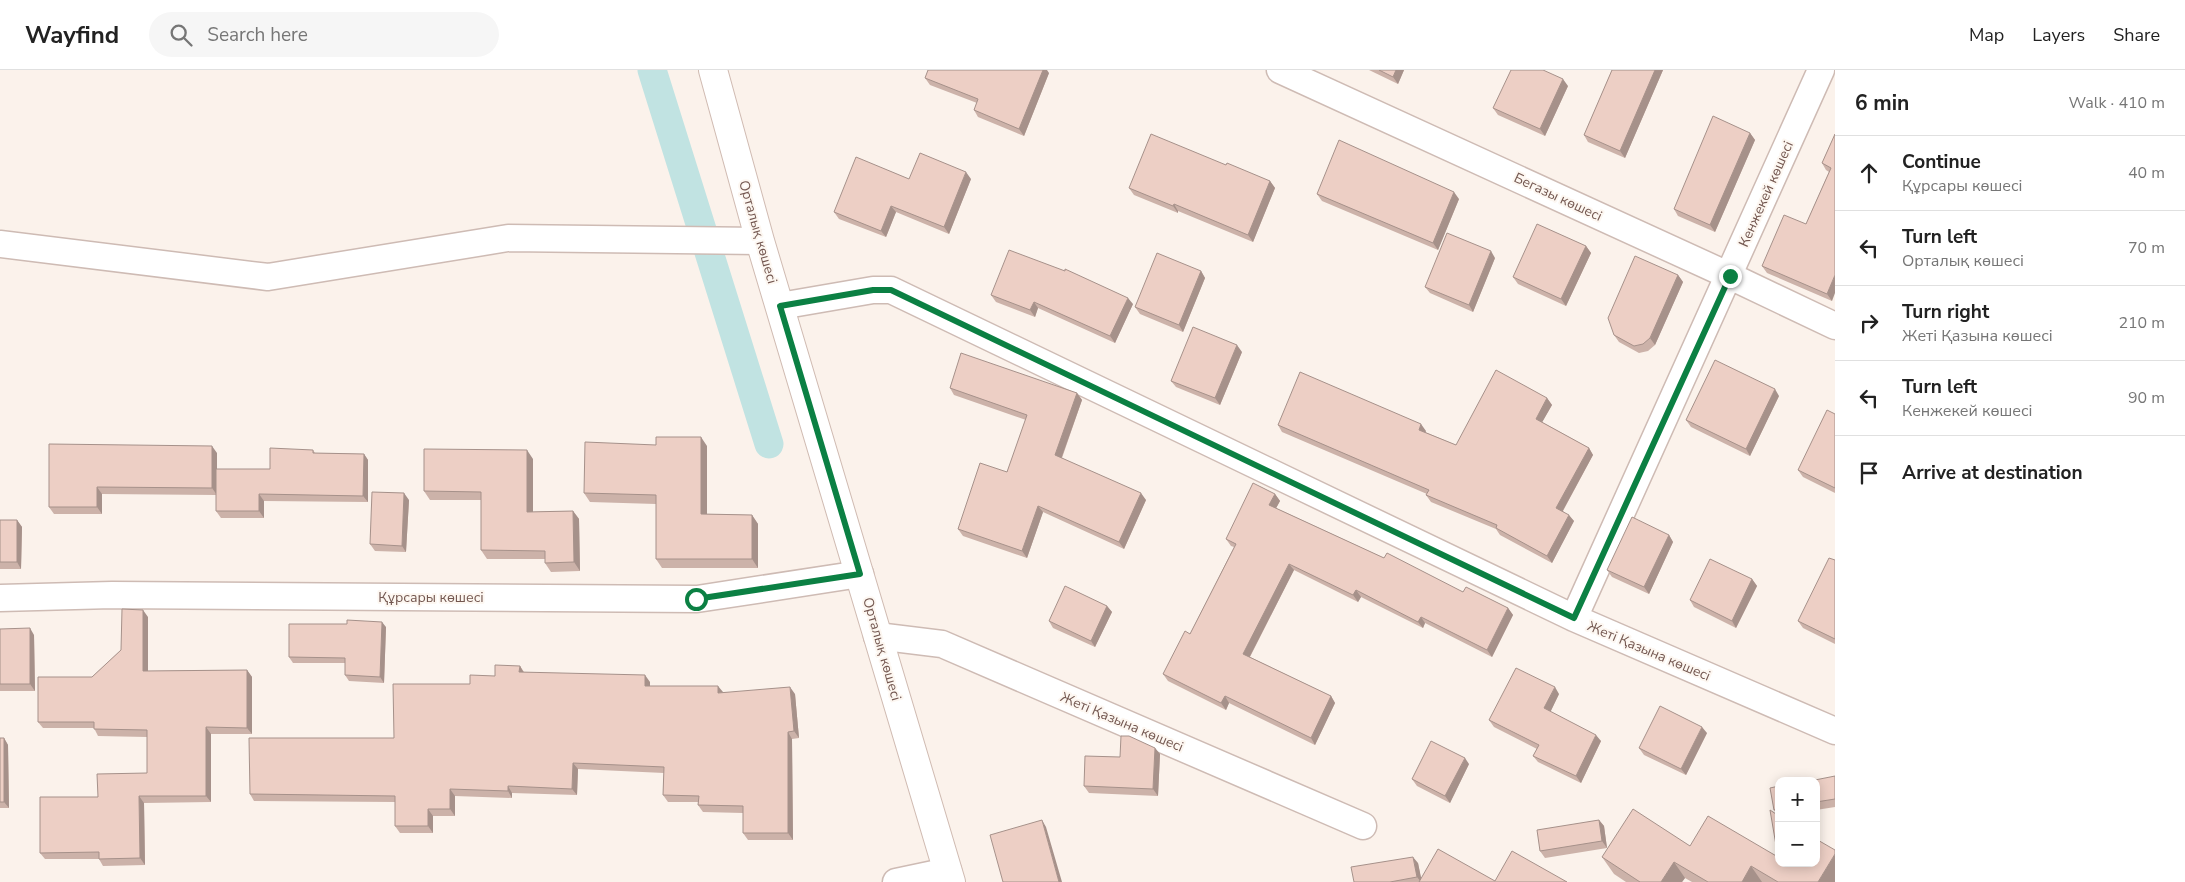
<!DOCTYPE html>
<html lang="en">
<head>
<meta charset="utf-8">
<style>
  body { margin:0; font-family:"Nunito Sans",sans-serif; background:#f6f6f6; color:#222 }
  .controls { position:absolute; right:15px; bottom:15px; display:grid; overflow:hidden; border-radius:10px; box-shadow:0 2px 12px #0003 }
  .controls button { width:45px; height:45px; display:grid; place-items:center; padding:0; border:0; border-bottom:1px solid #e0e0e0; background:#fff; color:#222; font:25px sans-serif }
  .stop { position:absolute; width:15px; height:15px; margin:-11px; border:4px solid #0b8043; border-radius:50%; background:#fff }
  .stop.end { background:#0b8043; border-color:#fff; box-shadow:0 1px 5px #0008 }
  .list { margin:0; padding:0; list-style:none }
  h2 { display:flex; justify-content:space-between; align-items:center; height:65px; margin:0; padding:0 20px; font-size:21px }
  h2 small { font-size:16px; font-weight:400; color:#767676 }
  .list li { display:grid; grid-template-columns:32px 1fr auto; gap:15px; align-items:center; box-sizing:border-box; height:75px; padding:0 20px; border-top:1px solid #e0e0e0 }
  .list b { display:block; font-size:19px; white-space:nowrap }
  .list p { margin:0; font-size:16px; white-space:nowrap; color:#767676 }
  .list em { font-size:16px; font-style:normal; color:#767676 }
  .icon { flex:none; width:28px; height:28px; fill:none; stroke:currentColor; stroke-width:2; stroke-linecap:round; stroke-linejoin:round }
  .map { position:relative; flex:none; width:1835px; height:812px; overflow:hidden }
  header { display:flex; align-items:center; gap:30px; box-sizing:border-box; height:70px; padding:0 25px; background:#fff; border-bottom:1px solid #e0e0e0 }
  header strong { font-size:24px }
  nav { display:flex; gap:28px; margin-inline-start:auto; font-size:18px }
  .search { width:350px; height:45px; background:#f6f6f6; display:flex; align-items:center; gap:12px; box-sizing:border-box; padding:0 18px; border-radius:28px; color:#767676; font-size:19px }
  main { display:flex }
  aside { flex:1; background:#fff }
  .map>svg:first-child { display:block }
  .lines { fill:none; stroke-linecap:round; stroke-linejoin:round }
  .canal { stroke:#c1e3e2; stroke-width:29 }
  .minor-casing { stroke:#cebbb4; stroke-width:29 }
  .secondary-casing { stroke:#d0bbb2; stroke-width:30 }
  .minor { stroke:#fff; stroke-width:26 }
  .secondary { stroke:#fff; stroke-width:28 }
  .wall { fill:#ccb2a9 }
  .shaded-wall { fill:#a6918a }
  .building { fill:#edcfc5; stroke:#a6918a }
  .route { stroke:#0b8043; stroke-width:6 }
  .labels { text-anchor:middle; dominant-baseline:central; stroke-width:4; stroke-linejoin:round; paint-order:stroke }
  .street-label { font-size:14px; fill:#735750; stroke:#fdf7f1 }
</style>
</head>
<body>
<header>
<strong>Wayfind</strong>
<div class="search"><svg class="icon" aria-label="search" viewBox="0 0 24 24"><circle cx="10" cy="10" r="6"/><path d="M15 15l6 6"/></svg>Search here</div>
<nav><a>Map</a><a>Layers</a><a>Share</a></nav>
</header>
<main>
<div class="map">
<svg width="1835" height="812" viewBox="0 0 1835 812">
  <rect width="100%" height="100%" fill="#fbf2eb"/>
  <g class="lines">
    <path class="canal" d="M652 0 769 374"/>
    <defs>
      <path id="minor" d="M1280 0 1730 206 1835 256
        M0 174 268 207 508 168 760 171
        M780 236 873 220H891L1574 548 1835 661
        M0 528 112 525 697 529 860 504
        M1574 548 1821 0
        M877 566 942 574 1363 756
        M896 812 948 801"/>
      <path id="secondary" d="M713 0 760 171 951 812"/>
    </defs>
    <use href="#minor" class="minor-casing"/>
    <use href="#secondary" class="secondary-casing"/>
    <use href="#minor" class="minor"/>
    <use href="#secondary" class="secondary"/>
  </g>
  <path class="wall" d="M1369 0H1404L1398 14Z
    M1612 0H1663L1625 88 1588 72 1584 65Z
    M1049 3 1024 66 978 47 974 40 977 33 930 15 925 8Z
    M1568 16 1545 66 1498 45 1493 38Z
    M1750 63 1755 70 1715 162 1678 146 1674 139Z
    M1835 64 1832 231 1767 203 1762 196 1806 154 1829 102 1826 100 1822 93Z
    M1226 95 1270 111 1275 118 1253 172 1178 141V143L1134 125 1129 118Z
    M971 109 949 164 896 142 886 167 839 149 834 142Z
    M1317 124 1459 129 1438 180 1322 131Z
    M1586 176 1591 183 1566 236 1518 214 1513 207Z
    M1495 188 1473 242 1430 223 1425 217Z
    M1201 201 1205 208 1183 262 1140 244 1135 237Z
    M1678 205 1683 212 1655 275 1648 281 1639 283 1619 272 1614 265Z
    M991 225 1133 234 1115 273 1038 238 1035 247 996 232Z
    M1242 282 1220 335 1176 317 1171 311Z
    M950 318 1077 323 1082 330 1062 388 1146 430 1124 479 1043 442 1027 488 963 466 958 459 1007 402 1026 350 954 325Z
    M1779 326 1750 386 1691 357 1686 350Z
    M1547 328 1552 335 1542 352 1589 378 1593 385 1563 441 1574 451 1552 493 1500 465 1496 459 1431 432 1426 425 1427 424 1282 362 1278 355 1426 361 1425 362 1456 375Z
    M1835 344V423L1803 407 1798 400Z
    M49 374 217 383V399H270L313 380 315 383 364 384 368 390V432L264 431V448H221L216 441V425L102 424V444H54L49 437Z
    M707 376V444L752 445 758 454V498H662L656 489V434L590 432 584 423Z
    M533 389V442L573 441 579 449 580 501 551 502 545 493V489H487L481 480V430H430L424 421Z
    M1275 424 1280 431 1276 438 1384 488 1463 522 1508 538 1513 545 1492 587 1425 553 1423 558 1361 527 1358 532 1294 500 1250 587 1331 626 1335 633 1315 675 1229 633 1226 640 1168 611 1163 604 1190 564 1234 477 1231 476 1226 469Z
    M409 430 406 482 375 481 370 474Z
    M0 450H17L22 457 21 499H0Z
    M1669 465 1673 472 1649 524 1612 507 1607 500Z
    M1835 490V574L1803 558 1798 551Z
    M1752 509 1757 516 1736 558 1694 537 1690 530Z
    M1107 536 1112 542 1095 577 1053 558 1049 551Z
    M148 547V601L247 600 252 607V664H211V732L144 733 145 795 103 796 99 789H45L40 783 98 727 147 703V667L98 666 94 658H43L38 652 92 607 121 580Z
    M386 557 384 613 349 611 345 605V593H293L289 587Z
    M0 559 34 565 35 621H0Z
    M520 596 524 602 650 612V616L723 622 795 624 799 668 792 669 793 770H748L743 763V743L703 742 698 735V732H668L663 725 664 703 578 699 577 725 512 723V728L455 726V746H433V763H400L395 756V732L254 731 250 724 394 668 470 614 495 606Z
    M1559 624 1550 642 1601 671 1581 713 1538 692 1533 686 1537 679 1494 657 1489 650Z
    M1707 663 1686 705 1644 685 1639 678Z
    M0 668H4L8 675 9 738H0Z
    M1155 678 1160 684 1158 726 1089 723 1084 716Z
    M1469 694 1450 733 1417 716 1412 709Z
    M1835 706V737L1816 740V711Z
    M1779 716V793L1835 812H1692L1685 808 1682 812H1626L1614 804 1602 787 1690 776 1778 787V745L1774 740Z
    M1599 750 1604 756 1607 778 1545 788 1540 781Z
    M1418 793 1421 809 1495 811 1567 812H1354Z"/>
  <path class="shaded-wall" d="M1043 0H1047L1049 3 1024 66 1019 59Z
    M1396 0H1404L1398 14 1393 7Z
    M1655 0H1663L1625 88 1620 81Z
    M1563 9 1568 16 1545 66 1540 59Z
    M1750 63 1755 70 1715 162 1710 155Z
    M966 102 971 109 949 164 944 157Z
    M1270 111 1275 118 1253 172 1248 165Z
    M1454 122 1459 129 1438 180 1433 173Z
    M1174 134 1178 141V143L1173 136Z
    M891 136 896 142 886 167 881 161Z
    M1586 176 1591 183 1566 236 1561 229Z
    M1491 181 1495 188 1473 242 1469 235Z
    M1201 201 1205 208 1183 262 1179 255Z
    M1678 205 1683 212 1655 275 1650 268Z
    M1835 205V223L1832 231 1827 224Z
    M1128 228 1133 234 1115 273 1110 266Z
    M1034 232 1038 238 1035 247 1030 240Z
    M1237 275 1242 282 1220 335 1215 328Z
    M1775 319 1779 326 1750 386 1746 379Z
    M1077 323 1082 330 1060 392 1055 385Z
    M1547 328 1552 335 1540 356 1536 349Z
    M1421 354 1426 361 1424 366 1419 360Z
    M701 367 707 376V453L701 444Z
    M212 376 217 383V425L212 418Z
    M1589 378 1593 385 1561 444 1556 438Z
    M527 380 533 389V450L527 442Z
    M364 384 368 390V432L363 426Z
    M97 417 102 424V444L97 437Z
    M404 423 409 430 406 482 402 476Z
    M1141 423 1146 430 1124 479 1119 472Z
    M259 424 264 431V448L259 441Z
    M1275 424 1280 431 1274 442 1269 435Z
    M1038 436 1043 442 1027 488 1022 481Z
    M573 441 579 449 580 501 574 492Z
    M752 445 758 454V498L752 489Z
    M1569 445 1574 451 1552 493 1547 486Z
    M17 450 22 457 21 499 17 492Z
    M1669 465 1673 472 1649 524 1644 517Z
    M1289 494 1294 500 1248 590 1243 584Z
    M1752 509 1757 516 1736 558 1732 551Z
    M1356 520 1361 527 1358 532 1353 525Z
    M1107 536 1112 542 1095 577 1091 571Z
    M1508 538 1513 545 1492 587 1487 580Z
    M143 540 148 547V608L143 601Z
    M1421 547 1425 553 1423 558 1418 552Z
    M382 552 386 557 384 613 380 607Z
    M30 558 34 565 35 621 30 614Z
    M520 596 524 603 519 602Z
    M247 600 252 607V664L247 658Z
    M645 605 650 612V622L645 616Z
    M718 616 723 622 718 623Z
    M790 617 795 624 799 668 794 661Z
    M1555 617 1559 624 1549 645 1544 638Z
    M1225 626 1229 633 1226 640 1221 633Z
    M1331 626 1335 633 1315 675 1311 668Z
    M206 657 211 664V732L206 726Z
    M1702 657 1707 663 1686 705 1681 699Z
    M788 662 792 669 793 770 788 763Z
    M1596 665 1601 671 1581 713 1576 706Z
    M4 668 8 675 9 738 4 732Z
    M1155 678 1160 684 1158 726 1153 719Z
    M1465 688 1469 694 1450 733 1445 726Z
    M573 693 578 699 577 725 572 719Z
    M508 716 512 723V728L508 721Z
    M450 719 455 726V746L450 739Z
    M139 726 144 733 145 795 140 788Z
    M428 739 433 746V763L428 756Z
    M1042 750 1046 757 1062 812H1059Z
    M1599 750 1604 756 1607 778 1602 771Z
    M1835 784V812H1818Z
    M1413 787 1418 793 1422 812H1421L1417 807Z
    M1674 792 1685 808 1682 812H1661Z
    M1751 796 1762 812H1742Z"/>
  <path class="building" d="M928 0H1043L1019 59 974 40 978 29 925 8Z
    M1379 0H1396L1393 7Z
    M1511 0H1543L1563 9 1540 59 1493 38Z
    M1612 0H1655L1620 81 1584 65Z
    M1713 46 1750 63 1710 155 1674 139Z
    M1151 64 1226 95 1227 93 1270 111 1248 165 1174 134 1173 136 1129 118Z
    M1835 64V205L1827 224 1762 196 1784 145 1806 154 1831 98 1822 93Z
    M1339 70 1454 122 1433 173 1317 124Z
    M920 83 966 102 944 157 891 136 881 161 834 142 856 87 909 109Z
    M1537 154 1586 176 1561 229 1513 207Z
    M1447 163 1491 181 1469 235 1425 217Z
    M1009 180 1065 201V199L1128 228 1110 266 1034 232 1030 240 991 225Z
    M1157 183 1201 201 1179 255 1135 237Z
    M1635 186 1678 205 1650 268 1643 274 1634 276 1614 265 1608 248Z
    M1193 257 1237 275 1215 328 1171 311Z
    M961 283 1077 323 1055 385 1141 423 1119 472 1038 436 1022 481 958 459 980 393 1007 402 1027 345 950 318Z
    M1715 290 1775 319 1746 379 1686 350Z
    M1496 300 1547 328 1536 349 1589 378 1556 438 1569 445 1547 486 1496 458 1497 455 1426 425 1429 420 1278 355 1300 302 1421 354 1419 360 1456 375Z
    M1827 340 1835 344V418L1798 400Z
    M656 367H701V444L752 445V489H656V425L584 423 585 372 656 375Z
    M49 374 212 376V418L97 417V437H49Z
    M270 378 313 380V383L364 384 363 426 259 424V441H216V399H270Z
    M424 379 527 380V442L573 441 574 492 545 493V481L481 480V422L424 421Z
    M1253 413 1275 424 1269 435 1384 488 1387 483 1463 522 1466 517 1508 538 1487 580 1421 547 1418 552 1356 520 1353 525 1289 494 1243 584 1331 626 1311 668 1225 626 1221 633 1163 604 1185 561 1190 564 1236 474 1226 469Z
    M372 422 404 423 402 476 370 474Z
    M1632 447 1669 465 1644 517 1607 500Z
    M0 450H17V492H0Z
    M1829 488 1835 490V569L1798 551Z
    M1710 489 1752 509 1732 551 1690 530Z
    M1065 516 1107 536 1091 571 1049 551Z
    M122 539 143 540V601L247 600V658L206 657V726H139L140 788 99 789V782L40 783V727H98L97 704 147 703V660L94 659V652H38V607H92L121 580Z
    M347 550 382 552 380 607 345 605V588L289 587V554H347Z
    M30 558V614H0V559Z
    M495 595 520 596 519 602 645 605V616H718V623L790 617 794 661 788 662V763H743V736L698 735 699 726 663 725 664 697 573 693 572 719 508 716V721L450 719V739H428V756H395V726L250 724 249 668H394L393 614H470V605L495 606Z
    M1516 598 1555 617 1544 638 1596 665 1576 706 1533 686 1539 675 1489 650Z
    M1660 636 1702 657 1681 699 1639 678Z
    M1121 666H1129L1155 678 1153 719 1084 716 1085 686 1120 687Z
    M0 668H4V732H0Z
    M1431 671 1465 688 1445 726 1412 709Z
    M1835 706V729L1816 732V711H1810Z
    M1779 716V739L1774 740 1770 718Z
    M1633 739 1690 776 1708 746 1778 787 1770 740 1779 746V793H1816V769L1835 780V784L1818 812H1778L1751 796 1742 812H1708L1674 792 1661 812H1640L1602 787Z
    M1042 750 1059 812H1003L990 765Z
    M1599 750 1602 771 1540 781 1537 760Z
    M1438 779 1495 811 1512 781 1567 812H1419Z
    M1413 787 1417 807 1390 812H1354L1351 797Z"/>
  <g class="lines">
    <path class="route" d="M696 529 860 504 780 236 873 220H891L1574 548 1730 206"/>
  </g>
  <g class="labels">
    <g class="street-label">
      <text transform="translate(1766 124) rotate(-66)">Кенжекей көшесі</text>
      <text transform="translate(1558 127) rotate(25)">Бегазы көшесі</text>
      <text transform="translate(758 162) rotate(74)">Орталық көшесі</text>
      <text x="431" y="527">Құрсары көшесі</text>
      <text transform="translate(882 579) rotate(74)">Орталық көшесі</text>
      <text transform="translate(1649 581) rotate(23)">Жеті Қазына көшесі</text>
      <text transform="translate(1122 652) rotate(23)">Жеті Қазына көшесі</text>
    </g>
  </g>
</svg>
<div class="controls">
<button>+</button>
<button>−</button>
</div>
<div class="stop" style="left:696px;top:529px"></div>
<div class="stop end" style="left:1730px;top:206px"></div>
</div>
<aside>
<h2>6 min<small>Walk · 410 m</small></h2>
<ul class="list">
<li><svg class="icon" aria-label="ahead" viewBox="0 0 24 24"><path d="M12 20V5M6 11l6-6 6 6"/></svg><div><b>Continue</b><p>Құрсары көшесі</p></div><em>40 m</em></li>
<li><svg class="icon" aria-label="left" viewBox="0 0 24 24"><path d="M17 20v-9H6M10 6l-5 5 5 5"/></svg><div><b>Turn left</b><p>Орталық көшесі</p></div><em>70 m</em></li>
<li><svg class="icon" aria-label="right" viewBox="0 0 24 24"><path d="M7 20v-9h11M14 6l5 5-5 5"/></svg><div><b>Turn right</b><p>Жеті Қазына көшесі</p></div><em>210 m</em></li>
<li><svg class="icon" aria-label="left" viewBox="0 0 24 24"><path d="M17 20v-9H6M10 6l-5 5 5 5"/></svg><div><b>Turn left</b><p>Кенжекей көшесі</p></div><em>90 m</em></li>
<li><svg class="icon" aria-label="arrive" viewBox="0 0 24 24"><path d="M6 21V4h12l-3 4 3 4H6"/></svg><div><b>Arrive at destination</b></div></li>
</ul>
</aside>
</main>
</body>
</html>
